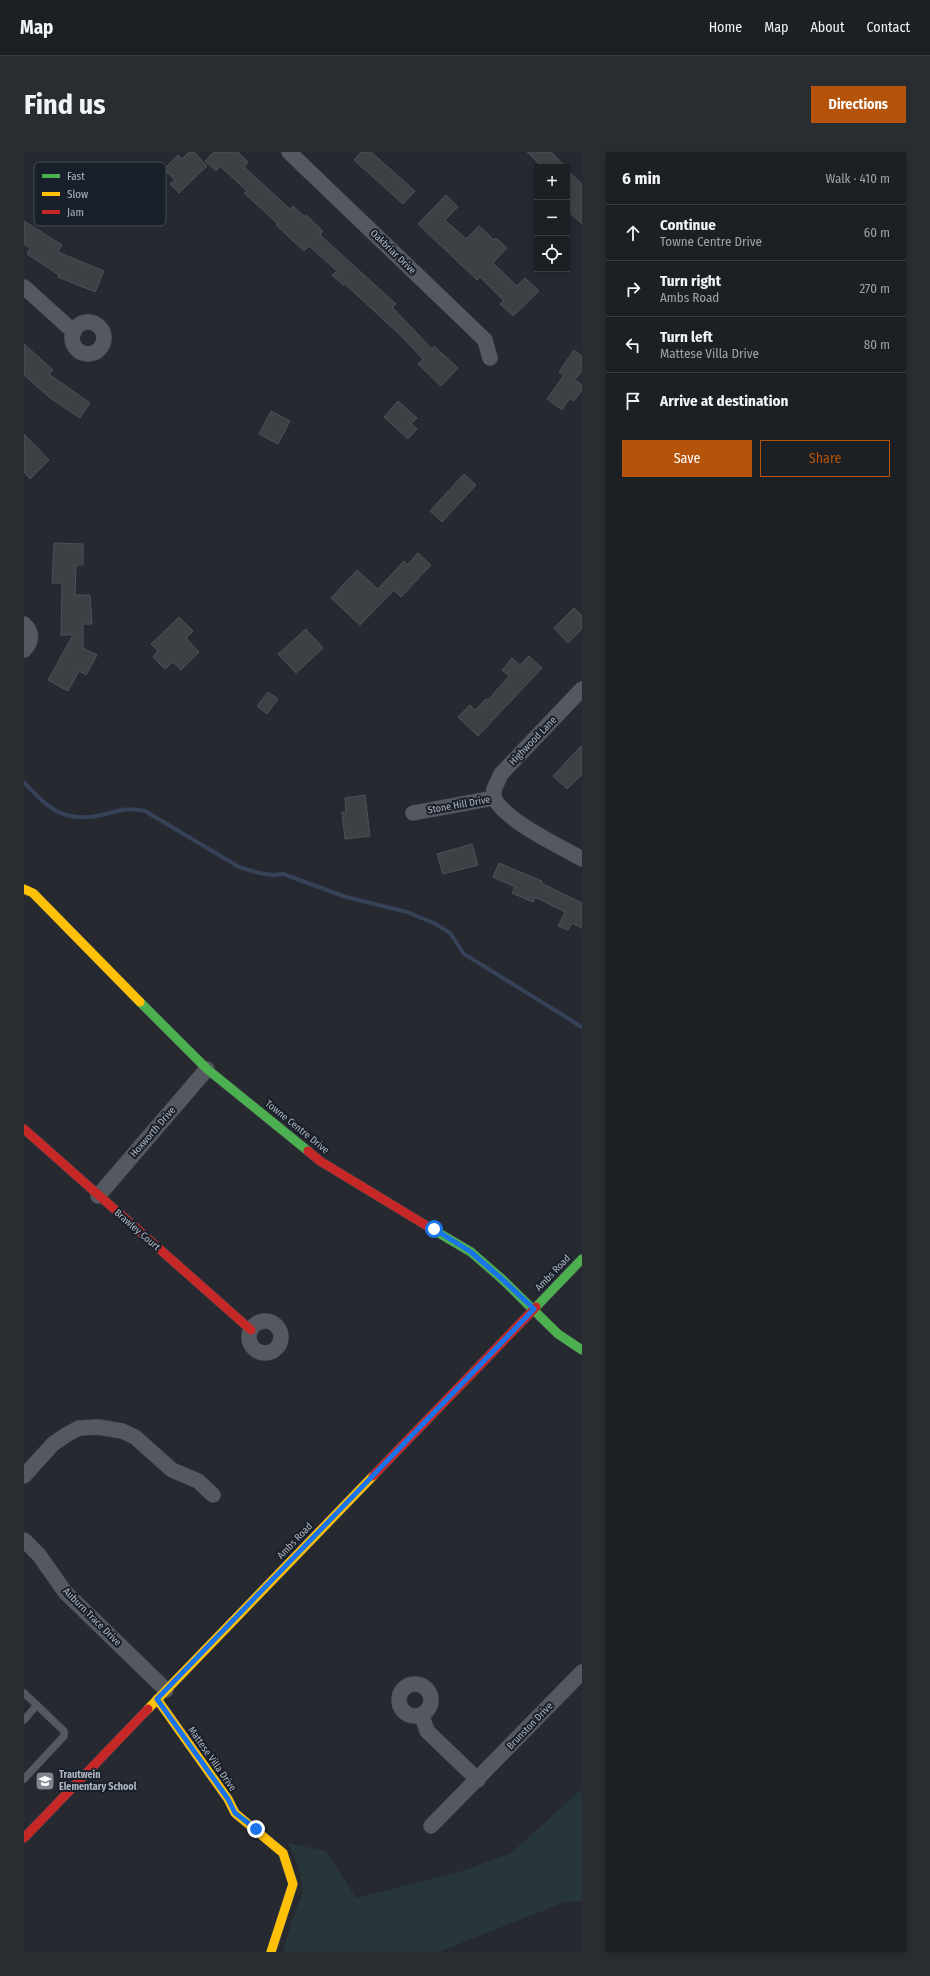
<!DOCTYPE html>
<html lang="en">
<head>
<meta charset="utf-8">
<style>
  body { margin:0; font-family:"Fira Sans Condensed",sans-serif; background:#292c31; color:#f1f3f6 }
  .controls { position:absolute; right:12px; top:12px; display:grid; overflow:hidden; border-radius:0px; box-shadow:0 2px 6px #0003 }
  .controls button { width:36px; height:36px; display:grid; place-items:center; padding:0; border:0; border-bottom:1px solid #3a3d41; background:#1c1f24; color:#f1f3f6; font:20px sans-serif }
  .stop { position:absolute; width:12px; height:12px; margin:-9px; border:3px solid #1a73e8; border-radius:50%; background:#fff }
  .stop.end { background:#1a73e8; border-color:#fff; box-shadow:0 1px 4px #0008 }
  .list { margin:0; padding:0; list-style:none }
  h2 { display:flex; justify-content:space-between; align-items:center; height:52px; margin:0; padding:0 16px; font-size:17px }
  h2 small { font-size:13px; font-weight:400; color:#a0a2a6 }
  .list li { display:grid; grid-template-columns:26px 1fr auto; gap:12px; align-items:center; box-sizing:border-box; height:56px; padding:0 16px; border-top:1px solid #3a3d41 }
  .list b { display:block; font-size:15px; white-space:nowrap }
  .list p { margin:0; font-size:13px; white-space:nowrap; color:#a0a2a6 }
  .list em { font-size:13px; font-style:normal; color:#a0a2a6 }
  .actions { display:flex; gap:8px; padding:12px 16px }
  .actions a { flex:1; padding:9px 0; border:1px solid #b45309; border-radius:0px; text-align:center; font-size:14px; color:#b45309 }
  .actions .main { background:#b45309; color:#fff }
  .icon { flex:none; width:22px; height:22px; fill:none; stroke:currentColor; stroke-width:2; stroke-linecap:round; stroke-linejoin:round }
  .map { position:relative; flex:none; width:558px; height:1800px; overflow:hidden; border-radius:0px }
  header { display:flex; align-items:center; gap:24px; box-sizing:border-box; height:56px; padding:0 20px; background:#1c1f24; border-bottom:1px solid #3a3d41 }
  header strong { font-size:19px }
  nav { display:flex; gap:22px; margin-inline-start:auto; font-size:14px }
  .intro { display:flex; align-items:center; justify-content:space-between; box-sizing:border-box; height:96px; padding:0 24px }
  h1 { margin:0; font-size:28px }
  .button { padding:10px 18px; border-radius:0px; background:#b45309; color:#fff; font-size:14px; font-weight:700 }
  main { display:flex; gap:24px; padding:0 24px }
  aside { flex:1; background:#1c1f24; border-radius:0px; box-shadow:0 2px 6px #0003 }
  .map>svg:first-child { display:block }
  .green { fill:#273639 }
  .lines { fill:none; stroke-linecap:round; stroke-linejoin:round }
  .stream { stroke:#364258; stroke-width:4 }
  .building { fill:#3d4045; stroke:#4d5158 }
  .lane-casing { stroke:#424449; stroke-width:8 }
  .street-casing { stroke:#424449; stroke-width:16 }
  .fast-casing { stroke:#424449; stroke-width:10 }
  .slow-casing { stroke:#424449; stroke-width:10 }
  .jam-casing { stroke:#424449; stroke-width:10 }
  .lane { stroke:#55585f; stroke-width:7 }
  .street { stroke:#55585f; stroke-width:15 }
  .fast { stroke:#4caf50; stroke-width:9 }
  .slow { stroke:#ffc107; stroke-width:9 }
  .jam { stroke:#c62828; stroke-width:9 }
  .route { stroke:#1a73e8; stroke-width:5 }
  .labels { text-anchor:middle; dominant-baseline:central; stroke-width:4; stroke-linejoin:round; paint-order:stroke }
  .street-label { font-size:10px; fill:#afb5c2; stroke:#1a202a }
  .poi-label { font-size:10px; font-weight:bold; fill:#afb5c2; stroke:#1a202a; text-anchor:start }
  .key { fill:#1a202a; stroke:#474d58; stroke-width:1 }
  .key-label { font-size:11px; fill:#afb5c2 }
</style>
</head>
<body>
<header>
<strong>Map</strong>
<nav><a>Home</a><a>Map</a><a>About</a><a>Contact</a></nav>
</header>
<div class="intro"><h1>Find us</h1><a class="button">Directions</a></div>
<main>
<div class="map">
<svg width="558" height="1800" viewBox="0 0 558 1800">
  <rect width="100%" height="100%" fill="#262930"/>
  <path class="green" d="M558 1637V1749L541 1750 415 1800H259L269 1765 279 1739 275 1716 264 1691 302 1699 332 1746 438 1719 487 1701Z"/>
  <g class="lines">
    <path class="stream" d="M0 630C26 659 42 672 82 662 96 658 107 655 121 659L215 715 235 721 249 723 259 722 322 745 383 760 410 771 426 781 440 802 558 875"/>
  </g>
  <path class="building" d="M165 0H170L183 14 155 41 146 32 151 28 140 17 154 3 158 7Z
    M190 0H214L224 10 220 15 266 57 269 54 281 65 282 63 299 79 296 83 372 152 368 155 408 197 410 194 434 216 417 234 394 212 399 207 375 182 321 132 319 133 308 123 313 119 285 94 280 99 252 73 253 71 220 41 223 39 196 14 192 19 181 9Z
    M337 0H347L391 39 379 52 330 8Z
    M503 0H527L542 15H518Z
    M543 18 558 32V72L543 58 548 52 543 48Z
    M422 43 434 55 421 68 442 87 455 74 470 88 472 86 483 96 469 111 493 134 501 126 515 139 489 164 476 152 480 149 456 125 453 128 394 72Z
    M0 69 38 93 34 100 80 119 71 140 34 125 35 123 3 102 6 96 0 92Z
    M0 192 29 218 25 222 66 251 56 266 26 246 0 223Z
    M550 198 558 204V219L551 228 558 233V238L550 249 546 246 538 258 523 247 540 223 535 220Z
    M374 249 393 266 387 272 393 277 384 287 360 265Z
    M247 259 266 269 254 292 235 282Z
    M0 282 25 308 6 327 0 320Z
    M440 322 452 333 418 370 406 359Z
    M30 391 59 392V413H52L51 443H66L68 472H59V496L73 503 62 523 55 519 44 539 24 528 49 483H37L38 431H28Z
    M394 401 407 413 377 445 370 438 336 473 307 446 333 418 354 437 380 409 383 413Z
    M550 456 558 464V477L544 491 530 476Z
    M155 465 169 479 162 486 175 500 157 518 149 510 141 517 129 505 134 499 127 492Z
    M282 477 299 496 272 521 254 502Z
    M505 504 518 516 454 584 434 565 446 553 451 558 462 547 464 548 485 524 478 518 488 506 496 513Z
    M244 540 254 547 243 562 233 554Z
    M558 593V623L543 637 529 624Z
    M341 643 346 684 321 687 318 660H322L321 646Z
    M448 692 454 713 419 722 413 702Z
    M475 711 518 729 517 731 558 751V776L548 771 544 778 534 774 541 760 511 745 509 750 488 741 491 735 469 725Z"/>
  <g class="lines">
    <defs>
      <path id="lane" d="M0 1541 40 1579V1584L0 1627
        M0 1568 13 1553"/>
      <path id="street" d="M265 0 461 188 466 206
        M0 135 50 180
        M48 186a16 16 0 1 1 32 0a16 16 0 1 1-32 0Z
        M0 472C9 480 8 490 0 498
        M470 646V637L477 622 558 537
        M389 661 470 646C483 670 534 693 558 707
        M74 1044 183 917
        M225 1185a16 16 0 1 1 32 0a16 16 0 1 1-32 0Z
        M0 1324 29 1292 42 1283 55 1276 74 1275 98 1279 111 1285 148 1318 174 1329 189 1343
        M0 1388 15 1403 41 1440 142 1538
        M375 1548a16 16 0 1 1 32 0a16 16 0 1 1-32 0Z
        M398 1564 403 1579 454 1628
        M407 1674 558 1520"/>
      <path id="fast" d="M116 850 183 917 284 999
        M408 1077 447 1100 478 1127 534 1182 558 1198
        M512 1155 558 1107"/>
      <path id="slow" d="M0 737 9 741 116 850
        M133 1547 204 1647 211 1661 259 1701 269 1732 247 1800
        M124 1557 349 1324"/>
      <path id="jam" d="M0 977 227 1178
        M284 999 296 1009 408 1077
        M349 1324 512 1155
        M0 1686 124 1557"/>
    </defs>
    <use href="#lane" class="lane-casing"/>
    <use href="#street" class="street-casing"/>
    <use href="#fast" class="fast-casing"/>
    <use href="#slow" class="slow-casing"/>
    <use href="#jam" class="jam-casing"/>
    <use href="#lane" class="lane"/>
    <use href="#street" class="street"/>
    <use href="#fast" class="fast"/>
    <use href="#slow" class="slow"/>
    <use href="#jam" class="jam"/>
  </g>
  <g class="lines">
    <path class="route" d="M232 1677 211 1661 204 1647 133 1547 510 1157 478 1127 447 1100 410 1077"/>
  </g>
  <defs>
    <symbol id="school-square" viewBox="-11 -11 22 22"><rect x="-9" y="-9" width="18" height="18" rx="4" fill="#7f848f" stroke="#1a202a"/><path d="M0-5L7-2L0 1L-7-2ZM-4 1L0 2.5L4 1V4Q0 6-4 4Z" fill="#fff"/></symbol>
  </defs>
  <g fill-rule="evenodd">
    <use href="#school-square" x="10" y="1618" width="22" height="22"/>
  </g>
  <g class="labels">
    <g class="street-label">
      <text transform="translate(369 100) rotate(44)">Oakbriar Drive</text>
      <text transform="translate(509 589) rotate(-46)">Highwood Lane</text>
      <text transform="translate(435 653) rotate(-10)">Stone Hill Drive</text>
      <text transform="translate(273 975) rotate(39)">Towne Centre Drive</text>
      <text transform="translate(129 980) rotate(-49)">Hoxworth Drive</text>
      <text transform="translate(113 1078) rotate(41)">Brawley Court</text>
      <text transform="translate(529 1121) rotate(-46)">Ambs Road</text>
      <text transform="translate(271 1389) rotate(-46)">Ambs Road</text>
      <text transform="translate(68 1465) rotate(45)">Auburn Trace Drive</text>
      <text transform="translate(506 1574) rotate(-46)">Brunston Drive</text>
      <text transform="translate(188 1607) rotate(55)">Mattese Villa Drive</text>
    </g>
    <g class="poi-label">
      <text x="35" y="1623">Trautwein<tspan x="35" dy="12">Elementary School</tspan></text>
    </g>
  </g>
  <rect x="10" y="10" width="132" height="64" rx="6" class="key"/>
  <rect x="18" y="22" width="18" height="4" fill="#4caf50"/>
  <rect x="18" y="40" width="18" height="4" fill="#ffc107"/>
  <rect x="18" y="58" width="18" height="4" fill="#c62828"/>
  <g class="key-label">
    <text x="43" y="28">Fast</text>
    <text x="43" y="46">Slow</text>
    <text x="43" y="64">Jam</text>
  </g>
</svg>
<div class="controls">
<button>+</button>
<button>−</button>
<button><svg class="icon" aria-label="locate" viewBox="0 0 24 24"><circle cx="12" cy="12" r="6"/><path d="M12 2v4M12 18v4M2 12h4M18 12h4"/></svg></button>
</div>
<div class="stop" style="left:410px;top:1077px"></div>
<div class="stop end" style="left:232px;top:1677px"></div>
</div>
<aside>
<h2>6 min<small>Walk · 410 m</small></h2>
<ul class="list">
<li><svg class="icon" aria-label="ahead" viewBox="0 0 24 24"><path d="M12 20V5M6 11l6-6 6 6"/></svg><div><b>Continue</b><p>Towne Centre Drive</p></div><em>60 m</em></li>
<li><svg class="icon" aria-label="right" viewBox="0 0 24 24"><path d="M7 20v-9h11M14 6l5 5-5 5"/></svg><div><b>Turn right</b><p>Ambs Road</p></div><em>270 m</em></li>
<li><svg class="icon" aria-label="left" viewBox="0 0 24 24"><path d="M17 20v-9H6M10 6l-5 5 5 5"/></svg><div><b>Turn left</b><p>Mattese Villa Drive</p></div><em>80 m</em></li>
<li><svg class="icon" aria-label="arrive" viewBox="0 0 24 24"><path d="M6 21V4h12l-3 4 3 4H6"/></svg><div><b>Arrive at destination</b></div></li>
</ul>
<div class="actions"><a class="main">Save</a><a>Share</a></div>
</aside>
</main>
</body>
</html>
